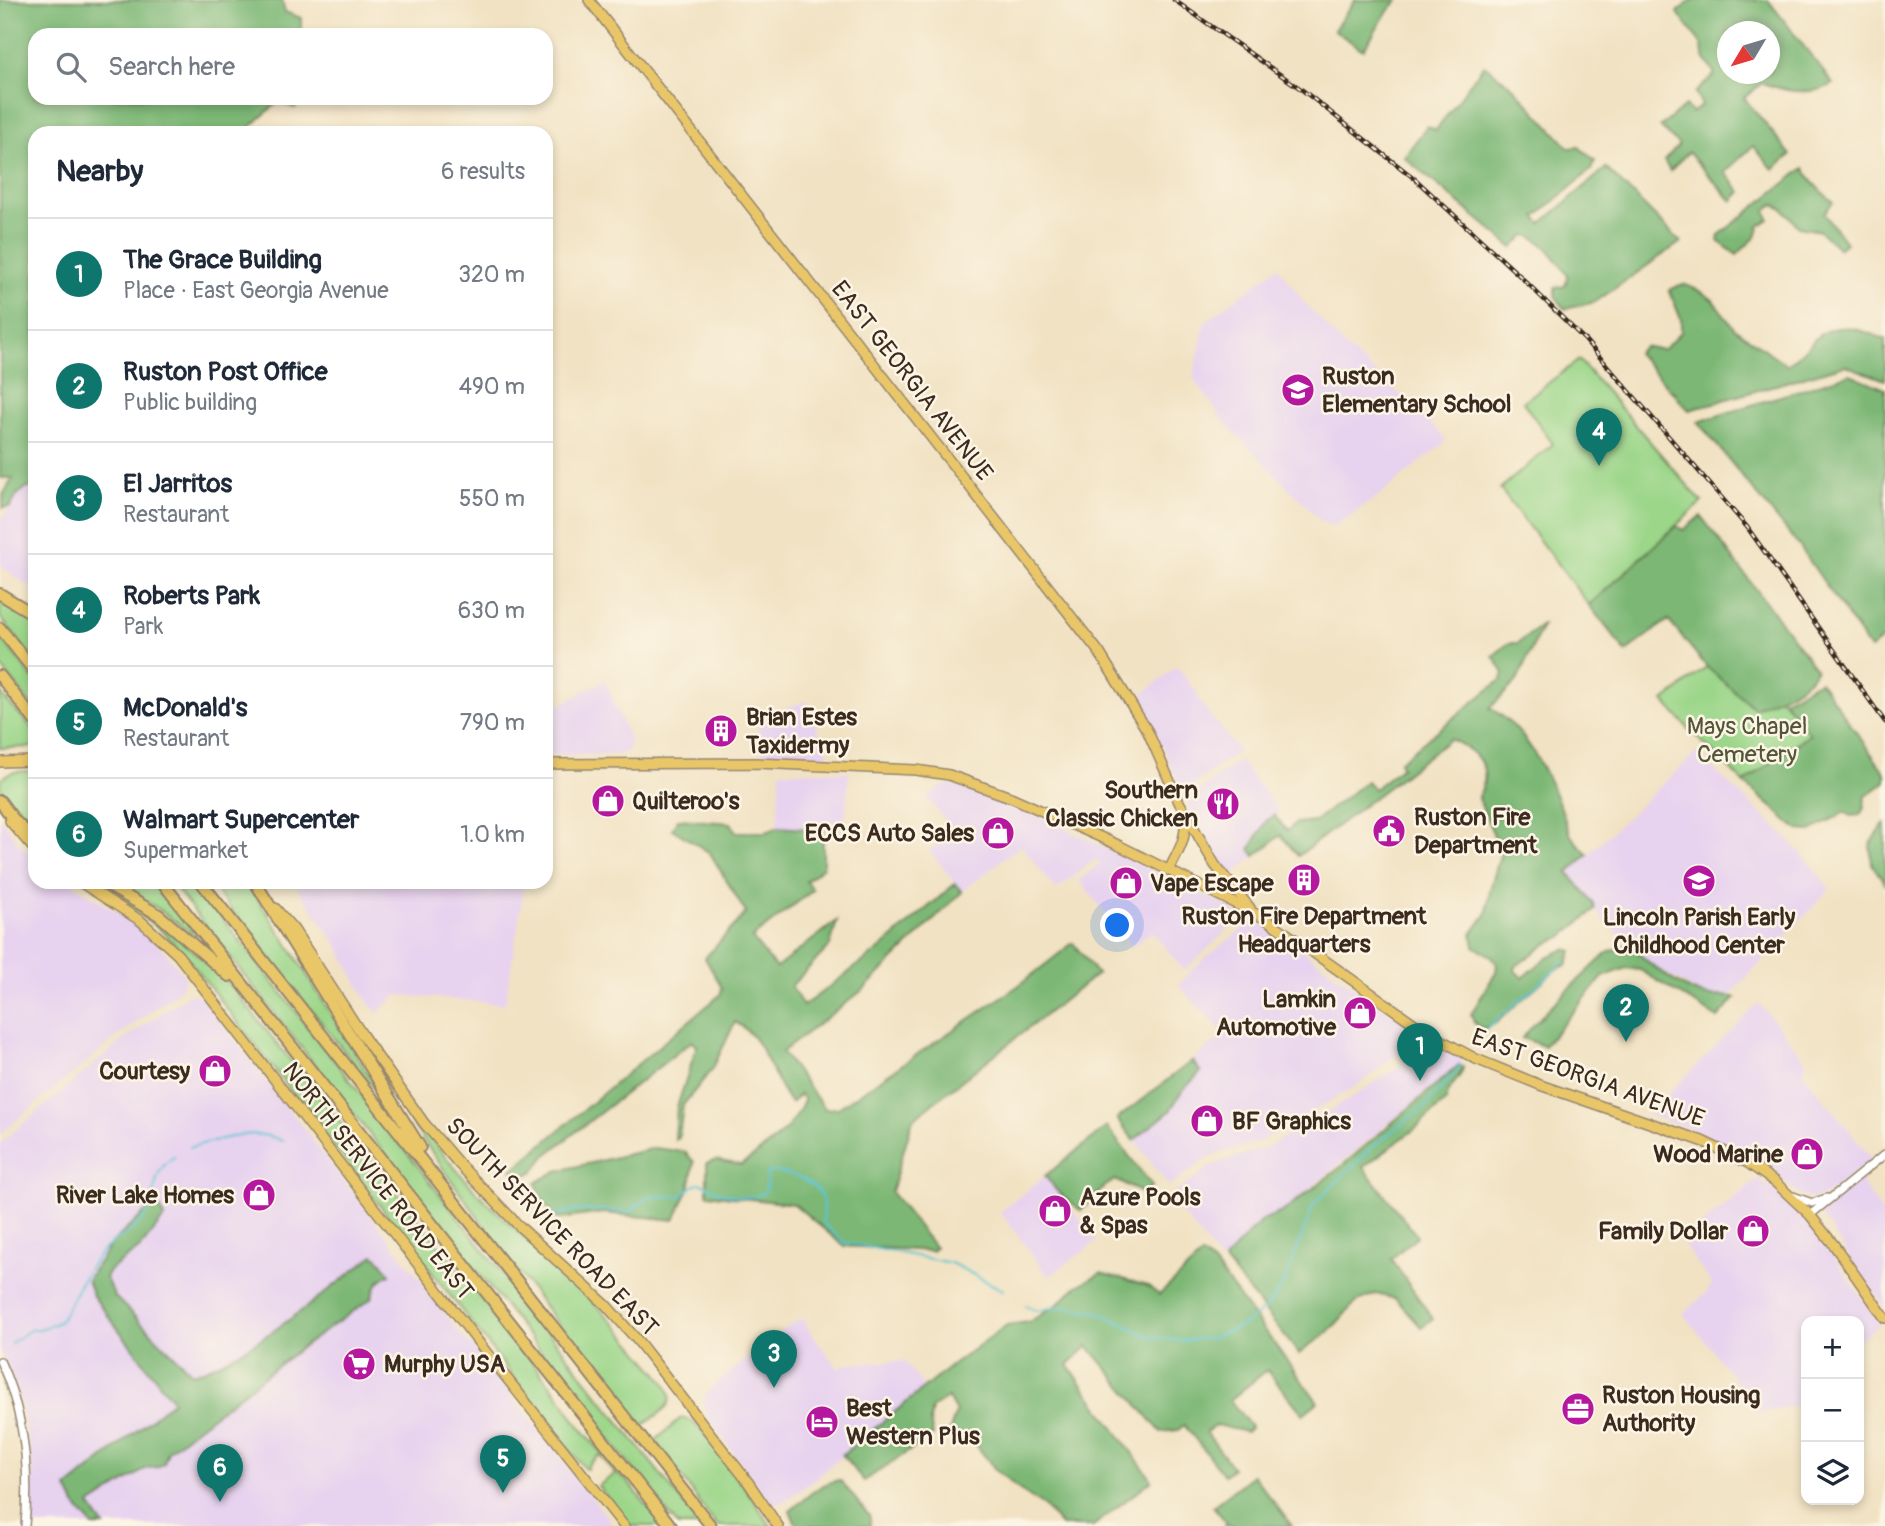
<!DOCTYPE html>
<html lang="en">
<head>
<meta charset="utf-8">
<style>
  body { margin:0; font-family:Pangolin,sans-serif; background:#f6f6f7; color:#1f2937 }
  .controls { position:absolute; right:21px; bottom:21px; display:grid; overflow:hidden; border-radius:14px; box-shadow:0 4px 10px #0003 }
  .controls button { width:63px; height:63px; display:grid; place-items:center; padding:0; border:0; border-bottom:2px solid #e0e1e3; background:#fff; color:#1f2937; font:35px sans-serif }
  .compass { position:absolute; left:1717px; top:21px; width:63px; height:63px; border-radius:50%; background:#fff; box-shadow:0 4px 10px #0003; rotate:232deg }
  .you { position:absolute; left:1118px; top:926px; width:24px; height:24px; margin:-18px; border:5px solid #fff; border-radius:50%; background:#1a73e8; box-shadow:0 0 0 10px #1a73e833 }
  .badge { display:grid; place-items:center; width:46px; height:46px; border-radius:50%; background:#0f766e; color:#fff; font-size:23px; font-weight:700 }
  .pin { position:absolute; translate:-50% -58px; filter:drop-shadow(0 2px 4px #0008) }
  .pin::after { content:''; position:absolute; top:37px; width:24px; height:21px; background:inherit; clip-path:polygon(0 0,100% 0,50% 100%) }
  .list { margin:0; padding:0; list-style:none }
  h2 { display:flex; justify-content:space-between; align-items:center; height:91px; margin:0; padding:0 28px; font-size:30px }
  h2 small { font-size:23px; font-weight:400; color:#747a83 }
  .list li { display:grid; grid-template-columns:46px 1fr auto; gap:21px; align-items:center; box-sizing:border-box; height:112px; padding:0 28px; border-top:2px solid #e0e1e3 }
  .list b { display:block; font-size:26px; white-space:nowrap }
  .list p { margin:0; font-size:23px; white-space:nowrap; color:#747a83 }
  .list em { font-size:23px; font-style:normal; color:#747a83 }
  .icon { flex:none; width:38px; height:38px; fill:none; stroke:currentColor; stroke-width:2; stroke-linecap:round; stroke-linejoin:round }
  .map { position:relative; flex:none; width:1885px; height:1526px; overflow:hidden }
  .search { position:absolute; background:#fff; box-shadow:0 4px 10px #0003; left:28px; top:28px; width:525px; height:77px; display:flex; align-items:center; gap:18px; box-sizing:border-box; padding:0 24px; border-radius:21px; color:#747a83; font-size:26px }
  .panel { position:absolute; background:#fff; box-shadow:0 4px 10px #0003; left:28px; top:126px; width:525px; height:763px; border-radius:21px }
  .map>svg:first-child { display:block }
  .built { fill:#e7d2ef }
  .green { fill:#9bd689; stroke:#6b8054; stroke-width:2 }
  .forest { fill:#7cb775; stroke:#5c704a; stroke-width:2; fill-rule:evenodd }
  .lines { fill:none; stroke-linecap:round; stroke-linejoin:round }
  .stream { stroke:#58c4d2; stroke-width:2 }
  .minor-casing { stroke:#968670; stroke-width:10 }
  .major-casing { stroke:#968670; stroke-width:12 }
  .highway-casing { stroke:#968670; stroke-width:14 }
  .minor { stroke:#fff; stroke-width:7 }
  .major { stroke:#e9c769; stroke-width:9 }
  .highway { stroke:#e9c769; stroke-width:10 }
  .rail-casing { stroke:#3b2a1e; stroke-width:4.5 }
  .rail { stroke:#fcf5e5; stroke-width:2; stroke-dasharray:5; stroke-linecap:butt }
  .labels { text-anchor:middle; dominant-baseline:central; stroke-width:5; stroke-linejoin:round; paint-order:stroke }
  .poi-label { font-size:24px; font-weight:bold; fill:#3b2a1e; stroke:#fcf5e5; text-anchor:start }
  .street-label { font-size:24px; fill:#3b2a1e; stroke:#fcf5e5 }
  .park-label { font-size:24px; fill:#535539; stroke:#fcf5e5 }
</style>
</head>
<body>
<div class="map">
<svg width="1885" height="1526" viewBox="0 0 1885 1526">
  <rect width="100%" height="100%" fill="#fcf5e5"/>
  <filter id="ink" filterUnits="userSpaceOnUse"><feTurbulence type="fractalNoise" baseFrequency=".0143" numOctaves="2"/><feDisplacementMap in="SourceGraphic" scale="14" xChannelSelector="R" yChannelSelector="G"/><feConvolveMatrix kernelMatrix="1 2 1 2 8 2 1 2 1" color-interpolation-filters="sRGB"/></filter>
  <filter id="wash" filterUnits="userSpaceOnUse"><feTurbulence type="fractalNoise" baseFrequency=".00686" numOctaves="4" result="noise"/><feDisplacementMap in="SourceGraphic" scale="28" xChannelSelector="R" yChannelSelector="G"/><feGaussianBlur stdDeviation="1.57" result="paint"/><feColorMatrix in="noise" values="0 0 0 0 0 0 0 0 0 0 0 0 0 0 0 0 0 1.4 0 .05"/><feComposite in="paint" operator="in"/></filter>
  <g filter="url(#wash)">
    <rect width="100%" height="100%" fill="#f1e2c3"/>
    <path class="built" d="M1278 267 1304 302 1345 347 1408 401 1445 438 1444 443 1380 495 1335 526 1322 522 1226 424 1193 378 1205 322Z
      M26 488H35V590L0 566V523L17 494Z
      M1177 666 1199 696 1197 698 1238 751 1186 790 1180 787 1142 699 1145 692Z
      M546 677 559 706 586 690 605 681 630 741 628 751 621 754 546 755Z
      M806 701 829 756 770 755 762 752 756 719Z
      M1696 753 1782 833 1803 855 1830 889 1729 996 1704 995 1647 963 1595 910 1594 904 1568 873Z
      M1239 760 1279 811 1267 820 1250 848 1255 856 1230 877 1219 865 1199 830 1188 807 1189 803 1193 796Z
      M780 771 849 772 844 831 777 827Z
      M951 785 996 797 1051 822 1231 908 1236 912 1238 920 1184 971 1152 931 1132 947 1079 880 1100 864 1096 859 1056 890 1021 845 962 892 929 850 954 831 927 798 942 786Z
      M0 818 19 844 35 859V882H69L121 915 144 931 164 951 184 975 185 979 179 991 123 1032 0 1134Z
      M293 882H525L505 1004 397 995 377 1013 366 999 337 944Z
      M1254 920 1272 929 1404 1023 1409 1031V1042L1403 1050 1358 1085 1261 1141 1211 1156 1169 1186 1134 1140 1170 1111 1182 1091 1201 1072 1192 1061 1225 1034 1178 985 1203 960Z
      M190 994 201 996 435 1299 458 1332 474 1348 614 1526H31L32 1465 24 1420 18 1394 0 1351V1143L124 1039Z
      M1759 1003 1806 1061 1804 1074 1872 1159 1826 1195 1812 1199 1801 1196 1779 1177 1744 1154 1704 1134 1648 1115Z
      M1426 1045H1436L1465 1060 1221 1262 1169 1197 1213 1165 1267 1147 1348 1100 1408 1061Z
      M1045 1176 1097 1241 1049 1277 1000 1212Z
      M1759 1179 1781 1195 1813 1228 1880 1324 1859 1340V1321H1806V1403L1761 1413 1683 1313 1705 1295 1712 1284 1681 1241Z
      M1860 1180 1885 1217V1308L1820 1214Z
      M804 1318 809 1330 839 1369 846 1364 904 1361 925 1388 801 1490 782 1502 774 1504 770 1502 707 1416 703 1402 708 1391 719 1381 789 1326Z"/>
    <path class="green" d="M1579 360 1702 502 1589 605 1500 489 1553 444 1523 402Z
      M0 599 35 620V661L0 617Z
      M0 636 35 681V710L0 665Z
      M1707 667 1754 708 1780 697 1810 733 1744 783 1689 729 1664 701Z
      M0 691 3 697 35 731V747L0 748Z
      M35 771V834C21 820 0 801 0 781 9 769 22 772 35 771Z
      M111 882H155L197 935 195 936 154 906Z
      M171 882H194L701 1526H678Z
      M209 882H246L286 941 378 1090 376 1091Z
      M108 890 147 912 223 976 557 1393 579 1426 603 1454 602 1456 615 1473 627 1481 663 1526H629L598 1486 615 1474 600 1455 588 1465V1468L585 1469 189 960 161 930 107 891Z
      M364 1047C398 1096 432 1144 472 1187 529 1246 595 1296 646 1360 655 1370 667 1382 670 1395 673 1407 651 1419 643 1425L629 1415C535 1296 444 1176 363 1049Z
      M685 1418C704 1422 757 1506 771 1526H717C695 1498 677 1469 655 1441L680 1419Z"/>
    <path class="forest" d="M0 0H282L285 12 301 18V35H35V98H300L295 108 278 102 248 129 247 133H35V488H26L18 494 10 507 3 508V495L13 478H0Z
      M1355 0H1398L1387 12 1363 50 1334 30Z
      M1692 0H1768L1833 84C1810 97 1786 91 1762 83L1744 98 1791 155 1773 169 1753 146 1725 172 1741 192 1732 201 1688 152 1670 171 1664 161 1679 145 1660 127 1685 106 1692 113 1702 105 1695 93 1715 74 1703 56 1702 45 1677 12ZM1728 32H1770V74H1728Z
      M1484 65 1514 88 1569 148 1579 147 1595 161 1591 170 1536 217 1541 224 1606 168 1681 242 1595 302 1565 309 1555 296V288L1565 286 1568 276C1559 263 1543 237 1525 235L1513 248 1404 157 1427 126 1436 130Z
      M1804 168 1813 183 1833 202 1824 213 1846 243 1839 249 1820 231 1799 227 1783 209 1773 204 1766 210 1769 219 1759 226 1757 235 1737 255 1718 241 1719 235Z
      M1683 284 1700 291 1713 300 1734 328 1787 365C1799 357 1806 349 1816 338 1836 318 1862 331 1885 339V380L1845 365 1689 410 1637 353 1644 346 1663 350 1681 332V319L1669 290Z
      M1850 374 1885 389V637L1870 649 1800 547 1698 422Z
      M1701 516 1816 669C1809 687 1772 701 1754 708L1707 667 1668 620 1626 652 1589 605 1677 526 1683 530Z
      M1543 624 1517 681 1490 708C1526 728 1545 770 1561 808 1564 816 1566 826 1570 834 1574 841 1582 848 1588 854L1568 873 1594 904 1595 910 1562 937 1548 943 1516 966 1515 971 1523 978 1547 957 1565 949 1572 951 1567 965 1556 969 1497 1022 1484 1029 1475 1024 1471 1014 1496 972 1497 964 1491 956 1474 946 1472 934 1487 913 1490 890 1501 852 1478 797C1495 768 1477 751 1450 739L1298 856 1281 835 1255 856 1250 849 1267 820 1274 815 1287 831 1296 823 1315 821 1367 781 1374 789 1402 767 1399 762 1502 679 1504 673 1493 656 1509 643H1518Z
      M1820 681 1885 773V782L1865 797 1864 808 1860 815 1851 816 1845 812 1811 831 1798 830 1744 783 1810 734 1783 700Z
      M678 819 731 823 736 832H766L777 827 823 830V867L806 881 813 890 752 938 776 968 837 921 830 946 791 986 803 1006 876 952 955 884 962 892 864 989 782 1052 825 1109 838 1108 1018 986 1073 943 1097 974 913 1119 891 1192 935 1248 932 1251 844 1246 794 1204 707 1194V1163L716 1160 741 1165C764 1149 795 1128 804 1100L800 1094 791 1103C771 1079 765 1037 735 1022L713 1068 683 1105 679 1138 675 1140 677 1107 697 1046 692 1041 545 1156 533 1172 520 1178 512 1170 720 995 722 988 705 958 746 913 710 853 672 829Z
      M1885 823V884L1872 864 1870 845Z
      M1629 944C1647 963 1677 986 1703 995 1713 998 1725 994 1736 998L1718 1018 1640 970 1626 968 1603 977 1544 1046 1522 1038 1547 1010 1607 953Z
      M1192 1061 1201 1072 1182 1091 1170 1111 1134 1140 1117 1119Z
      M1459 1065 1463 1067C1461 1081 1449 1082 1446 1101L1415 1129 1363 1167 1417 1236 1391 1259 1433 1319 1421 1327 1396 1299 1376 1294C1348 1303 1350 1311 1331 1329 1322 1338 1309 1345 1299 1354L1224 1260 1262 1220 1282 1212 1342 1166Z
      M1107 1127 1152 1186 1143 1193 1115 1180 1104 1187 1081 1211 1057 1191 1045 1176Z
      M655 1148 685 1152 694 1162 689 1189 674 1220 604 1213 558 1219 544 1203 536 1183 557 1171Z
      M151 1207 161 1209 164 1218 140 1248 109 1271 105 1277 115 1297 193 1374C260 1349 317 1298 374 1255L381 1261 390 1274C378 1279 375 1286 372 1298L298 1350 193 1431 168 1451 164 1463 158 1467 147 1468 90 1505 104 1526H93L75 1505 67 1488 173 1401 93 1296 87 1280 112 1243Z
      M1202 1255 1215 1265 1318 1402 1303 1414 1267 1370 1230 1400 1251 1427 1246 1432 1216 1425 1206 1432 1233 1468 1224 1475 1184 1425 1178 1430 1161 1432 1088 1346 1068 1365 1152 1480 1093 1526H1061L1045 1507 1020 1490 995 1469 976 1445 949 1433 956 1412 948 1398 932 1408 930 1421 933 1435 864 1481 842 1455 951 1366 1007 1325 1029 1322 1058 1304 1077 1286 1101 1273 1148 1286 1159 1295Z
      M1253 1475 1292 1526H1224L1227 1523 1213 1506Z
      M840 1480 870 1517V1526H797L790 1511C805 1499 820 1482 840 1480Z"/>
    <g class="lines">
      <path class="stream" d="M1473 1044 1475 1039 1565 961
        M190 1147C221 1140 253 1126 282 1141
        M548 1217C573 1206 604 1211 630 1212L647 1197 681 1196 697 1183C707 1183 713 1191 723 1193 733 1196 761 1202 766 1189 767 1184 766 1178 768 1172 784 1171 811 1179 820 1194 825 1201 823 1214 823 1223L843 1242 951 1263 1003 1290
        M1026 1305 1037 1311 1061 1306 1098 1312 1148 1336 1180 1341 1212 1338 1247 1323 1267 1307 1284 1283 1314 1204 1371 1148 1425 1106 1461 1066
        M11 1343 30 1330 40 1329 59 1322C73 1301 81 1276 98 1256 111 1240 137 1231 147 1213 161 1189 147 1176 175 1156"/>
    </g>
  </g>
  <g filter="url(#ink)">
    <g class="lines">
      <defs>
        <path id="minor" d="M1793 1196 1812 1203 1827 1198
          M1810 1215 1885 1154
          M0 1361C24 1412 30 1471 25 1526"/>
        <path id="major" d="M589 0 1099 652 1148 732 1179 802 1215 865 1250 908
          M0 762 35 761
          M546 764 756 763 916 770 949 775 1013 798 1118 845 1266 919 1426 1032 1476 1059 1540 1085 1702 1141 1748 1163 1775 1182 1810 1215 1834 1245 1885 1318
          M10 821 35 850
          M1169 870C1178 852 1190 834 1183 813
          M80 882 141 921 178 955 486 1352 624 1526
          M275 908 294 930 363 1036 424 1123 459 1164 520 1227 606 1305 638 1341 748 1482 778 1526"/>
        <path id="highway" d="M0 594 35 615
          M0 628 35 672
          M0 676 35 721
          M0 801 14 820 35 840
          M102 882 159 915 229 976
          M162 882 671 1526
          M201 882 711 1526
          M255 882 420 1147"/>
      </defs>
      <use href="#minor" class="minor-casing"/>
      <use href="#major" class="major-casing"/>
      <use href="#highway" class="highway-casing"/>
      <use href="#minor" class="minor"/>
      <use href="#major" class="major"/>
      <use href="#highway" class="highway"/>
      <defs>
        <path id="rail" d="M1174 0 1301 89 1415 179 1521 277 1585 340 1747 527 1885 722"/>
      </defs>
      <use href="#rail" class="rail-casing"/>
      <use href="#rail" class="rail"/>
    </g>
  </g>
  <defs>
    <symbol id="school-disc" viewBox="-11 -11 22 22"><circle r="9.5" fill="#b5179e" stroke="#fcf5e5"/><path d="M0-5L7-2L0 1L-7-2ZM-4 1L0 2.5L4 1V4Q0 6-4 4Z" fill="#fff"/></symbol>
    <symbol id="building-disc" viewBox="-11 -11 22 22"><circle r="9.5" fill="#b5179e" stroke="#fcf5e5"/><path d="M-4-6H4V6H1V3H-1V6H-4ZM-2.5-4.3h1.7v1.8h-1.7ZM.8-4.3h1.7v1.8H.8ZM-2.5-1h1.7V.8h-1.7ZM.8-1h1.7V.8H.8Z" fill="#fff"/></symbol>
    <symbol id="shop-disc" viewBox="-11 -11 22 22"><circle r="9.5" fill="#b5179e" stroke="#fcf5e5"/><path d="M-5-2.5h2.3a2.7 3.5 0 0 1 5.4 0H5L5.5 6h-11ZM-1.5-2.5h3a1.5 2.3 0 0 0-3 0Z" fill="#fff"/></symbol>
    <symbol id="restaurant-disc" viewBox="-11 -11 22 22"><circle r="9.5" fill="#b5179e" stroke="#fcf5e5"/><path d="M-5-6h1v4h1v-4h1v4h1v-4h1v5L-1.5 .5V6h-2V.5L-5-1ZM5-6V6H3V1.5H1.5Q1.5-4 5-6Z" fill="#fff"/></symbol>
    <symbol id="civic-disc" viewBox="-11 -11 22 22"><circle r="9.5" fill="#b5179e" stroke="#fcf5e5"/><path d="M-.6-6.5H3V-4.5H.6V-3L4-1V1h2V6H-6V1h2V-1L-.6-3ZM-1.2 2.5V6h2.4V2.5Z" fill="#fff"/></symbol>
    <symbol id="supermarket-disc" viewBox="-11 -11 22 22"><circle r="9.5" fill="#b5179e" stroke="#fcf5e5"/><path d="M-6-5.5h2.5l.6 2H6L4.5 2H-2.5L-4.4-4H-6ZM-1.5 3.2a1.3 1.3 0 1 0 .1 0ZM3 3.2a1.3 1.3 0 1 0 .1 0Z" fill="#fff"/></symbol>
    <symbol id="office-disc" viewBox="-11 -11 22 22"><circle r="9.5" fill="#b5179e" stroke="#fcf5e5"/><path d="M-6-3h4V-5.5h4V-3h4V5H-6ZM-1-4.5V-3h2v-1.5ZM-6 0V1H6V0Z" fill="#fff"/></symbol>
    <symbol id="hotel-disc" viewBox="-11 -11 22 22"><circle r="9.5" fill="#b5179e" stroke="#fcf5e5"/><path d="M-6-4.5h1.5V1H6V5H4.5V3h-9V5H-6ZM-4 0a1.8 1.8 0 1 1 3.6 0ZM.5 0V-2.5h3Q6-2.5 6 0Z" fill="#fff"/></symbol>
  </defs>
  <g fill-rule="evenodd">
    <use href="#school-disc" x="1279" y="371" width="38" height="38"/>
    <use href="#building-disc" x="702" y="712" width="38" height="38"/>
    <use href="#shop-disc" x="589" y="782" width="38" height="38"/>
    <use href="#restaurant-disc" x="1204" y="785" width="38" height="38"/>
    <use href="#civic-disc" x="1370" y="812" width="38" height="38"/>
    <use href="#shop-disc" x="979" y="814" width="38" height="38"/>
    <use href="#building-disc" x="1285" y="861" width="38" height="38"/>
    <use href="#school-disc" x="1680" y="862" width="38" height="38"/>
    <use href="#shop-disc" x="1107" y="864" width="38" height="38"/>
    <use href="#shop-disc" x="1341" y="994" width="38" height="38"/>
    <use href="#shop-disc" x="196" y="1052" width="38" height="38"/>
    <use href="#shop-disc" x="1188" y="1102" width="38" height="38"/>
    <use href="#shop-disc" x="1788" y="1135" width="38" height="38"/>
    <use href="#shop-disc" x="240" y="1176" width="38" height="38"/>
    <use href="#shop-disc" x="1036" y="1192" width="38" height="38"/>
    <use href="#shop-disc" x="1734" y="1212" width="38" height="38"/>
    <use href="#supermarket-disc" x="340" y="1345" width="38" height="38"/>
    <use href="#office-disc" x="1559" y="1390" width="38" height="38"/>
    <use href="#hotel-disc" x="803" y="1403" width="38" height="38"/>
  </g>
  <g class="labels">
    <g class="poi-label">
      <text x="1322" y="376">Ruston<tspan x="1322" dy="28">Elementary School</tspan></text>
      <text x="746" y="717">Brian Estes<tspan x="746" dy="28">Taxidermy</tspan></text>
      <text x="1198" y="790" text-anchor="end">Southern<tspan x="1198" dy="28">Classic Chicken</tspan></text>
      <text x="632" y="801">Quilteroo's</text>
      <text x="1414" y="817">Ruston Fire<tspan x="1414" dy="28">Department</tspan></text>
      <text x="974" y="833" text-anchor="end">ECCS Auto Sales</text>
      <text x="1150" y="883">Vape Escape</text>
      <text x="1304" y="916" text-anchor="middle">Ruston Fire Department<tspan x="1304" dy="28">Headquarters</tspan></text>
      <text x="1699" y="917" text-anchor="middle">Lincoln Parish Early<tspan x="1699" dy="28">Childhood Center</tspan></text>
      <text x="1336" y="999" text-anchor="end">Lamkin<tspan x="1336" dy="28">Automotive</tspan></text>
      <text x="190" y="1071" text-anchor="end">Courtesy</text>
      <text x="1232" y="1121">BF Graphics</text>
      <text x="1783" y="1154" text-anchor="end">Wood Marine</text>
      <text x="234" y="1195" text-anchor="end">River Lake Homes</text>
      <text x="1080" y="1197">Azure Pools<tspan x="1080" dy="28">&amp; Spas</tspan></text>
      <text x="1728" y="1231" text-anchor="end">Family Dollar</text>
      <text x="384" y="1364">Murphy USA</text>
      <text x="1602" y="1395">Ruston Housing<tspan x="1602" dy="28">Authority</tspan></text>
      <text x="846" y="1408">Best<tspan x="846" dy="28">Western Plus</tspan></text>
    </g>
    <g class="street-label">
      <text transform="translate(912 381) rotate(52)">EAST GEORGIA AVENUE</text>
      <text transform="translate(1588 1078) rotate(20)">EAST GEORGIA AVENUE</text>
      <text transform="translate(378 1181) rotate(52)">NORTH SERVICE ROAD EAST</text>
      <text transform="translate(552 1227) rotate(46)">SOUTH SERVICE ROAD EAST</text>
    </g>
    <g class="park-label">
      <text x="1747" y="726">Mays Chapel<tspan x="1747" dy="28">Cemetery</tspan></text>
    </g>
  </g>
</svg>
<div class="controls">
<button>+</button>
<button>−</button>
<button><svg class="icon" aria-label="layers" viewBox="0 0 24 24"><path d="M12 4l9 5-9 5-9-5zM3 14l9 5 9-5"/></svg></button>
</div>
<svg class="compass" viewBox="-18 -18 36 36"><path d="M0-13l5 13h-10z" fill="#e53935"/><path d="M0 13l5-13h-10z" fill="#747a83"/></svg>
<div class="you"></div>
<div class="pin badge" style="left:1420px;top:1081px">1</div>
<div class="pin badge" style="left:1626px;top:1042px">2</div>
<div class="pin badge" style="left:774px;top:1388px">3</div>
<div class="pin badge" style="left:1599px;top:466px">4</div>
<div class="pin badge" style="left:503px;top:1493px">5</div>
<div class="pin badge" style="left:220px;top:1502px">6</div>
<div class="search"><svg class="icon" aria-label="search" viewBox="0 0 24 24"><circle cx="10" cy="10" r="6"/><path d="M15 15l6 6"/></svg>Search here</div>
<section class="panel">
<h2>Nearby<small>6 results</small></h2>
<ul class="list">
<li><span class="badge">1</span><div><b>The Grace Building</b><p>Place · East Georgia Avenue</p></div><em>320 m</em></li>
<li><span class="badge">2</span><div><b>Ruston Post Office</b><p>Public building</p></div><em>490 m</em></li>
<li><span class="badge">3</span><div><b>El Jarritos</b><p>Restaurant</p></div><em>550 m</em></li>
<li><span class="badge">4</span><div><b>Roberts Park</b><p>Park</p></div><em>630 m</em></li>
<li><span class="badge">5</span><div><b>McDonald's</b><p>Restaurant</p></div><em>790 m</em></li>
<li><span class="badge">6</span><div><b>Walmart Supercenter</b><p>Supermarket</p></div><em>1.0 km</em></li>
</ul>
</section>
</div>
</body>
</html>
